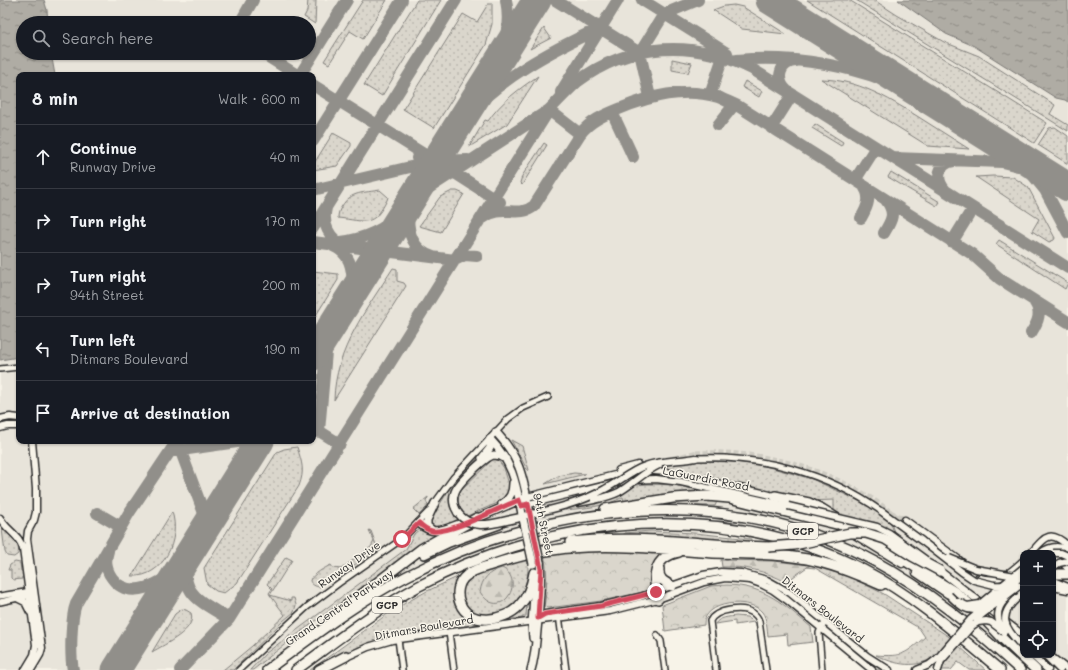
<!DOCTYPE html>
<html lang="en">
<head>
<meta charset="utf-8">
<style>
  body { margin:0; font-family:Mali,sans-serif; background:#242831; color:#f1f3f6 }
  .controls { position:absolute; right:12px; bottom:12px; display:grid; overflow:hidden; border-radius:8px; box-shadow:0 1px 3px #0004 }
  .controls button { width:36px; height:36px; display:grid; place-items:center; padding:0; border:0; border-bottom:1px solid #363941; background:#171b24; color:#f1f3f6; font:20px sans-serif }
  .stop { position:absolute; width:12px; height:12px; margin:-9px; border:3px solid #d1495b; border-radius:50%; background:#fff }
  .stop.end { background:#d1495b; border-color:#fff; box-shadow:0 1px 4px #0008 }
  .list { margin:0; padding:0; list-style:none }
  h2 { display:flex; justify-content:space-between; align-items:center; height:52px; margin:0; padding:0 16px; font-size:17px }
  h2 small { font-size:13px; font-weight:400; color:#9ea1a6 }
  .list li { display:grid; grid-template-columns:26px 1fr auto; gap:12px; align-items:center; box-sizing:border-box; height:64px; padding:0 16px; border-top:1px solid #363941 }
  .list b { display:block; font-size:15px; white-space:nowrap }
  .list p { margin:0; font-size:13px; white-space:nowrap; color:#9ea1a6 }
  .list em { font-size:13px; font-style:normal; color:#9ea1a6 }
  .icon { flex:none; width:22px; height:22px; fill:none; stroke:currentColor; stroke-width:2; stroke-linecap:round; stroke-linejoin:round }
  .map { position:relative; flex:none; width:1068px; height:670px; overflow:hidden }
  .search { position:absolute; background:#171b24; box-shadow:0 1px 3px #0004; left:16px; top:16px; width:300px; height:44px; display:flex; align-items:center; gap:10px; box-sizing:border-box; padding:0 14px; border-radius:22px; color:#9ea1a6; font-size:15px }
  .panel { position:absolute; background:#171b24; box-shadow:0 1px 3px #0004; left:16px; top:72px; width:300px; height:372px; border-radius:8px }
  .map>svg:first-child { display:block }
  .built { fill:#e8e4da; fill-rule:evenodd }
  .grass { fill:url(#grass-dots); stroke:#82807c }
  .forest { fill:url(#forest-firs); stroke:#82807c }
  .park { fill:url(#park-crowns); stroke:#82807c }
  .water { fill:url(#water-ripples); stroke:#7a7874 }
  .lines { fill:none; stroke-linecap:round; stroke-linejoin:round }
  .taxiway { stroke:#918f8a; stroke-width:12 }
  .runway { stroke:#918f8a; stroke-width:29 }
  .minor-tunnel { stroke:#cecbc2; stroke-width:5; stroke-dasharray:5 2.5; stroke-linecap:butt }
  .tertiary-tunnel { stroke:#cecbc2; stroke-width:6; stroke-dasharray:6 3; stroke-linecap:butt }
  .minor-casing { stroke:#2b2b2b; stroke-width:8 }
  .tertiary-casing { stroke:#2b2b2b; stroke-width:9 }
  .secondary-casing { stroke:#2b2b2b; stroke-width:10 }
  .motorway-casing { stroke:#2b2b2b; stroke-width:12 }
  .minor { stroke:#f7f3e8; stroke-width:5 }
  .tertiary { stroke:#f7f3e8; stroke-width:6 }
  .secondary { stroke:#f7f3e8; stroke-width:7 }
  .motorway { stroke:#f7f3e8; stroke-width:9 }
  .tertiary-bridge-casing { stroke:#2b2b2b; stroke-width:9; stroke-linecap:butt }
  .secondary-bridge-casing { stroke:#2b2b2b; stroke-width:10; stroke-linecap:butt }
  .motorway-bridge-casing { stroke:#2b2b2b; stroke-width:12; stroke-linecap:butt }
  .tertiary-bridge { stroke:#f7f3e8; stroke-width:6 }
  .secondary-bridge { stroke:#f7f3e8; stroke-width:7 }
  .motorway-bridge { stroke:#f7f3e8; stroke-width:9 }
  .route { stroke:#d1495b; stroke-width:5 }
  .labels { text-anchor:middle; dominant-baseline:central; stroke-width:3; stroke-linejoin:round; paint-order:stroke }
  .shield { fill:#f7f3e8; stroke:#686764; stroke-width:1 }
  .shield-label { font-size:10px; font-weight:bold; fill:#2b2b2b }
  .street-label { font-size:11px; fill:#2b2b2b; stroke:#f7f3e8 }
</style>
</head>
<body>
<div class="map">
<svg width="1068" height="670" viewBox="0 0 1068 670">
  <defs>
    <pattern id="grass-dots" width="8" height="8" patternUnits="userSpaceOnUse"><rect width="8" height="8" fill="#dad6cc"/><path d="M2 2h.1M6 6h.1" fill="none" stroke="#bbb8af" stroke-width="1.8" stroke-linecap="round"/></pattern>
    <pattern id="forest-firs" width="22" height="20" patternUnits="userSpaceOnUse"><rect width="22" height="20" fill="#dad6cc"/><path d="M5 1l3.5 6h-7zM16 11l3.5 6h-7z" fill="#bbb8af"/></pattern>
    <pattern id="park-crowns" width="20" height="18" patternUnits="userSpaceOnUse"><rect width="20" height="18" fill="#dad6cc"/><path d="M2 6a3 3 0 1 1 6 0M12 15a3 3 0 1 1 6 0" fill="none" stroke="#bbb8af"/></pattern>
    <pattern id="water-ripples" width="26" height="14" patternUnits="userSpaceOnUse"><rect width="26" height="14" fill="#afaca4"/><path d="M2 4q2-2 4 0t4 0M15 11q2-2 4 0t4 0" fill="none" stroke="#8f8c86"/></pattern>
  </defs>
  <rect width="100%" height="100%" fill="#f7f3e8"/>
  <filter id="ink" filterUnits="userSpaceOnUse"><feTurbulence type="fractalNoise" baseFrequency=".025" numOctaves="2"/><feDisplacementMap in="SourceGraphic" scale="8" xChannelSelector="R" yChannelSelector="G"/><feConvolveMatrix kernelMatrix="1 2 1 2 8 2 1 2 1" color-interpolation-filters="sRGB"/></filter>
  <g filter="url(#ink)">
    <path class="built" d="M44 0H898L946 34 974 46 1056 98 1065 100 1068 102V670H1028L968 618 927 588 889 563 840 539 806 527 753 513 722 509 677 506 628 508 558 519 517 527 458 547 421 563 380 586 292 643 257 670H0V360L19 357V441H313V75H55L51 53H309V23H48L47 10ZM1023 553H1053V655H1023Z"/>
    <path class="grass" d="M308 0H316L315 24 304 17 307 11Z
      M363 0H387L363 39 350 31 329 64 324 61Z
      M417 0H441L382 96 364 85Z
      M807 0H849L1047 123 1034 143Z
      M856 0H874L897 15 944 42 979 56 1055 105 1050 114 1068 125V131Z
      M488 4H492V24L486 45 434 128 403 109 463 14 477 22Z
      M734 5 743 7 786 34 742 29 713 10 724 6Z
      M544 28 551 38 530 49Z
      M672 59 692 63 688 73 672 70Z
      M538 76 507 124 469 147 485 120 488 121C501 102 519 89 538 76Z
      M821 79C858 80 886 97 917 116 934 127 952 138 969 149L928 146Z
      M745 81 762 91 759 97 742 87Z
      M815 124 843 142 841 146 812 128Z
      M1055 127 1068 136V164L1038 145 1049 128Z
      M333 133 351 143V146L337 166 313 170V165Z
      M544 143 547 145 522 185 520 183 522 176Z
      M891 172 940 202 937 206 888 177Z
      M993 176 1013 177 1028 187 1055 238 1054 240 1049 242 1032 231 1039 219 976 177Z
      M380 190 388 197 387 200C373 228 366 221 338 218 338 214 339 210 342 206 351 191 364 193 380 190Z
      M452 191H457L464 194 441 232 419 226 440 197Z
      M999 240 1068 283 1065 289 996 244Z
      M393 268 397 269V281L404 283 406 286 334 400C335 349 367 309 393 268Z
      M313 271 338 274V280L313 320Z
      M511 440 522 446 529 470 528 471Z
      M297 447C302 463 305 470 299 486L237 583 224 593 216 591 207 584 204 568 277 452 284 449Z
      M477 459H479C463 477 437 495 459 520L451 524 450 522 448 524V525L442 528 433 526 430 524V520L450 488Z
      M493 459 498 460 504 468 511 491 507 499 467 516C458 509 456 500 461 490Z
      M702 461 734 462 765 466 812 479 872 507 889 518 894 532 885 544 834 513V500L810 501 688 473V471L659 468 674 463Z
      M574 473 585 474 545 484 558 476Z
      M648 484 677 485 678 486 713 492 624 502 623 497C605 507 585 508 565 510L586 494 620 486Z
      M428 497V498L426 500 428 506 419 515 413 509Z
      M692 498 718 499 715 506 653 505Z
      M172 512C181 538 164 578 132 576Z
      M421 528C428 533 432 535 440 534 376 577 312 621 253 670H250L266 653 406 549 414 534Z
      M2 529C10 536 21 542 18 554L14 557 7 556 5 552Z
      M369 530 371 531 378 550C359 563 339 573 320 587 316 587 310 584 310 580 314 574 324 568 331 565L333 568 341 569 371 547 374 541Z
      M651 531 695 533 751 539V542L625 537 624 533Z
      M286 557 292 560 270 595 291 601V598H294L296 605 294 612 283 621 233 670H223L252 646 285 615 270 595 269 593 272 589 267 584Z
      M527 559C531 578 522 605 502 613 486 618 464 614 462 594 462 586 466 580 472 576 485 568 512 563 527 559Z
      M15 562 20 563 21 571H23V577H22V579L13 580 11 578V570H8L10 565Z
      M810 565 850 577 884 594 951 638C946 643 941 650 936 655 918 670 895 665 876 655 903 657 905 654 925 637L919 628 815 568 806 567Z
      M466 573 456 599 484 623 393 637 346 652 313 670H310L393 610 427 591Z
      M526 603 527 604 526 616H523V618L505 620V619Z
      M182 609 186 610 191 613C197 630 165 644 152 652L175 614Z
      M831 630 875 665 882 670H875L829 632Z
      M959 646 986 670H969L958 662 951 670H942L944 663Z"/>
    <path class="forest" d="M721 560 774 561 810 565 786 582C765 571 745 566 722 567Z
      M502 568C527 580 501 624 480 592 482 579 488 572 502 568Z"/>
    <path class="park" d="M606 550 667 553 650 589 647 591 601 601 548 608 544 607C547 590 548 571 544 555L569 551Z
      M727 585C766 586 783 604 811 627L813 642 788 645 787 634 768 636C767 629 767 618 762 612 750 597 703 601 704 625L665 631 662 605 711 586Z
      M736 616 747 617 754 622 735 625V621L715 624C719 617 729 617 736 616Z"/>
    <path class="water" d="M0 0H44L47 10 48 23H23V53H51L55 75H19V357L0 360Z
      M898 0H1068V102L1065 100 1056 98 974 46 946 34Z"/>
    <g class="lines">
      <path class="taxiway" d="M555 0 640 53 650 97
        M642 0 727 53
        M535 3 539 0
        M240 23 253 0
        M262 53 297 75
        M640 53 664 14 698 0
        M500 58C507 39 510 20 506 0
        M737 60C787 56 837 63 884 80 904 88 923 98 942 108
        M300 75 347 0
        M313 85 435 161 468 160
        M787 91C775 80 779 62 796 61
        M561 92 618 0
        M710 95 723 57
        M612 112 633 157
        M461 120C502 77 548 52 600 28
        M718 125 734 105
        M771 128 792 95
        M313 141 402 0
        M1009 150 1027 168 1045 190 1068 233
        M417 158 423 181
        M894 158 1002 162 1027 168 1055 179
        M447 168 500 202
        M855 180 876 147
        M313 190 423 164 436 158 444 147
        M945 190C935 179 938 163 954 161
        M326 208C322 224 329 239 344 245
        M483 218C502 203 518 219 534 206L580 134C590 121 604 115 619 109 650 96 684 87 718 97 725 100 731 103 738 106L972 254 1000 279 1068 322
        M861 218C868 206 872 197 863 185
        M313 228 456 0
        M884 233C892 220 896 213 886 200
        M313 242 455 260 465 255 477 256
        M341 242C365 239 387 228 404 211
        M952 242 973 208
        M333 246C353 254 352 273 354 291
        M433 257C413 251 406 231 409 211 410 206 411 200 415 197L549 110 580 134
        M1031 333C1038 322 1043 312 1033 300
        M319 431 326 352 329 339 338 316
        M313 432 319 431 340 444
        M177 441 208 524
        M174 451 244 441
        M97 513 121 527
        M108 551C105 560 106 570 112 578 130 603 163 582 180 567
        M188 555C178 595 201 601 229 619
        M73 670C70 655 71 617 76 604L129 513 177 441
        M180 670 229 619 549 110C558 101 567 91 577 82 630 42 694 39 752 69L1068 268"/>
      <path class="runway" d="M770 0 1068 187
        M313 356 537 0
        M116 670 260 441"/>
      <path class="minor-tunnel" d="M696 453C760 450 824 467 877 502 887 509 897 517 907 524"/>
      <path class="tertiary-tunnel" d="M673 459 696 453
        M881 507 892 516
        M889 512 905 520"/>
      <defs>
        <path id="minor" d="M0 369 19 367
          M696 458C762 455 827 473 881 511
          M434 504 453 478 508 419 523 408 548 397
          M1055 557 1068 569
          M0 596 31 591
          M0 602 32 595
          M559 615 566 670
          M449 632 454 670
          M657 635 661 641 665 670
          M398 639 402 670
          M239 670 307 607 339 583 402 539 428 512
          M716 670 710 621C716 609 743 606 753 613 756 615 758 618 759 621L766 670
          M822 670 819 633 821 628 826 622"/>
        <path id="tertiary" d="M0 419 10 417 19 418
          M0 428 8 426H19
          M619 470 638 465
          M527 497 623 473C654 466 686 476 717 483 737 488 758 491 777 497
          M578 503 594 500
          M521 506 628 480 656 479 681 482 788 506
          M0 518C6 530 20 535 23 549L36 645 34 655 25 670
          M905 520 958 559 973 572
          M833 522 902 564
          M1031 553C1045 537 1050 529 1068 546
          M1041 553C1050 546 1058 545 1068 550
          M940 571 1023 635
          M916 573 953 598
          M980 578C999 583 1010 573 1023 561
          M1053 581 1068 587
          M1053 587 1068 590
          M17 598 25 602 30 612
          M535 619 545 614 601 606 640 597 703 575 721 572 741 573 767 580 790 593 867 656 889 670
          M1032 655 1048 670
          M1045 655 1060 670
          M1049 655 1068 670
          M344 658 368 647 392 640 610 611 658 599 704 582 725 578 750 580 761 584 773 590 787 600 872 670
          M31 670 40 655 42 648 27 539 28 531 34 520 36 512V489L32 441
          M917 670 929 665 938 658
          M938 670 941 661"/>
        <path id="secondary" d="M496 432C521 459 523 478 530 513
          M490 439C513 463 516 483 522 514
          M482 458 490 448V439
          M502 504C510 499 513 493 513 483
          M458 513C454 507 452 499 455 492 458 483 486 456 494 455 499 455 503 457 506 459
          M473 520 527 497
          M419 523C433 536 443 530 459 524
          M432 530 427 526V520L435 503
          M533 638 532 624 535 581
          M531 670C536 654 536 637 538 621 539 601 542 582 540 562"/>
        <path id="motorway" d="M775 496 809 503 822 509 955 592 973 607 1004 640 1036 670
          M605 509 673 498 707 496 729 498 836 524
          M570 542C636 534 702 545 768 547
          M424 554 449 542 499 524
          M659 569C658 579 664 582 672 586
          M534 573C532 585 528 597 519 606 505 621 469 627 460 603 456 594 458 582 466 576 472 570 481 568 488 566 520 555 553 548 586 547 628 545 671 550 713 553 744 554 776 553 807 559 833 564 857 574 881 585
          M1053 574H1068
          M658 599C652 578 653 557 679 552
          M338 613 349 604 421 549 477 518
          M267 670C312 637 357 602 407 576 549 501 731 483 876 562 928 590 976 630 1020 670
          M296 670C336 641 375 610 419 586 554 514 726 499 864 570 914 596 957 634 1000 670
          M319 670 346 656"/>
      </defs>
      <use href="#minor" class="minor-casing"/>
      <use href="#tertiary" class="tertiary-casing"/>
      <use href="#secondary" class="secondary-casing"/>
      <use href="#motorway" class="motorway-casing"/>
      <use href="#minor" class="minor"/>
      <use href="#tertiary" class="tertiary"/>
      <use href="#secondary" class="secondary"/>
      <use href="#motorway" class="motorway"/>
      <defs>
        <path id="tertiary-bridge" d="M594 500C603 498 611 496 619 492 633 484 644 472 659 465
          M788 506 877 527 889 533 926 560
          M881 511 922 541 962 572 974 580 994 585 1023 586
          M527 515C554 509 581 503 605 489 619 482 630 471 645 466 661 460 680 461 696 458
          M1053 553H1061L1068 556
          M949 558 976 569 1015 576
          M1053 567 1059 563 1068 561
          M949 595C959 605 967 613 981 609
          M1020 596C996 615 1004 628 1023 647
          M959 602 967 606 980 604 1023 568
          M976 619 1019 586
          M1002 628C996 618 997 608 1005 600
          M938 658 971 619 1023 575
          M941 661 972 626 978 622 986 621 991 622 1004 632"/>
        <path id="secondary-bridge" d="M458 513C473 533 497 522 518 518
          M530 513 540 562
          M522 514 533 564"/>
        <path id="motorway-bridge" d="M768 547 794 545 850 533H866L885 539 912 556 940 571"/>
      </defs>
      <use href="#tertiary-bridge" class="tertiary-bridge-casing"/>
      <use href="#secondary-bridge" class="secondary-bridge-casing"/>
      <use href="#motorway-bridge" class="motorway-bridge-casing"/>
      <use href="#tertiary-bridge" class="tertiary-bridge"/>
      <use href="#secondary-bridge" class="secondary-bridge"/>
      <use href="#motorway-bridge" class="motorway-bridge"/>
    </g>
  </g>
  <g class="lines" filter="url(#ink)">
    <path class="route" d="M402 539 419 523C423 527 427 530 432 531 451 534 500 507 519 500L521 506 528 504 541 569 538 618 545 614 601 606 656 592"/>
  </g>
  <g class="labels">
    <g class="shield">
      <rect x="788" y="523" width="30" height="16" rx="3"/>
      <rect x="372" y="597" width="30" height="16" rx="3"/>
    </g>
    <g class="shield-label">
      <text x="803" y="531">GCP</text>
      <text x="387" y="605">GCP</text>
    </g>
    <g class="street-label">
      <text transform="translate(706 478) rotate(11)">LaGuardia Road</text>
      <text transform="translate(544 524) rotate(78)">94th Street</text>
      <text transform="translate(349 564) rotate(-35)">Runway Drive</text>
      <text transform="translate(339 607) rotate(-34)">Grand Central Parkway</text>
      <text transform="translate(823 609) rotate(38)">Ditmars Boulevard</text>
      <text transform="translate(424 627) rotate(-10)">Ditmars Boulevard</text>
    </g>
  </g>
</svg>
<div class="controls">
<button>+</button>
<button>−</button>
<button><svg class="icon" aria-label="locate" viewBox="0 0 24 24"><circle cx="12" cy="12" r="6"/><path d="M12 2v4M12 18v4M2 12h4M18 12h4"/></svg></button>
</div>
<div class="stop" style="left:402px;top:539px"></div>
<div class="stop end" style="left:656px;top:592px"></div>
<div class="search"><svg class="icon" aria-label="search" viewBox="0 0 24 24"><circle cx="10" cy="10" r="6"/><path d="M15 15l6 6"/></svg>Search here</div>
<section class="panel">
<h2>8 min<small>Walk · 600 m</small></h2>
<ul class="list">
<li><svg class="icon" aria-label="ahead" viewBox="0 0 24 24"><path d="M12 20V5M6 11l6-6 6 6"/></svg><div><b>Continue</b><p>Runway Drive</p></div><em>40 m</em></li>
<li><svg class="icon" aria-label="right" viewBox="0 0 24 24"><path d="M7 20v-9h11M14 6l5 5-5 5"/></svg><div><b>Turn right</b></div><em>170 m</em></li>
<li><svg class="icon" aria-label="right" viewBox="0 0 24 24"><path d="M7 20v-9h11M14 6l5 5-5 5"/></svg><div><b>Turn right</b><p>94th Street</p></div><em>200 m</em></li>
<li><svg class="icon" aria-label="left" viewBox="0 0 24 24"><path d="M17 20v-9H6M10 6l-5 5 5 5"/></svg><div><b>Turn left</b><p>Ditmars Boulevard</p></div><em>190 m</em></li>
<li><svg class="icon" aria-label="arrive" viewBox="0 0 24 24"><path d="M6 21V4h12l-3 4 3 4H6"/></svg><div><b>Arrive at destination</b></div></li>
</ul>
</section>
</div>
</body>
</html>
